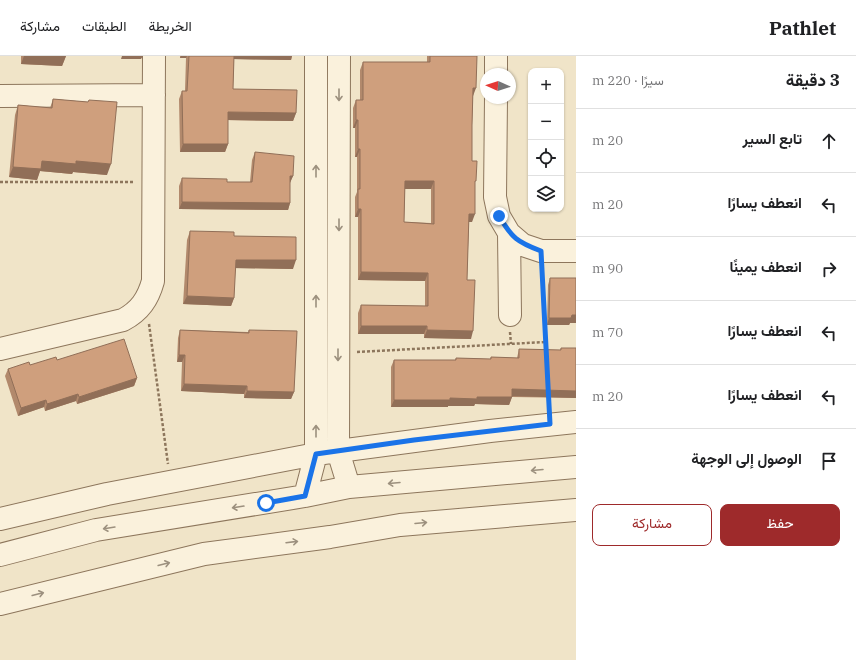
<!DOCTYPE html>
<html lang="ar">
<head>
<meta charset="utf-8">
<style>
  body { margin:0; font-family:"IBM Plex Serif",Vazirmatn,serif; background:#f6f6f6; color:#202124; direction:rtl }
  .controls { position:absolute; right:12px; top:12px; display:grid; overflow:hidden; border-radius:8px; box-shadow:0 1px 3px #0004 }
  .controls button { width:36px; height:36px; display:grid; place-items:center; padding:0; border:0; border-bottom:1px solid #e0e0e0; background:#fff; color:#202124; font:20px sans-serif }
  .compass { position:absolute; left:480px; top:12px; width:36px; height:36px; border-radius:50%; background:#fff; box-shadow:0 1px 3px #0004; rotate:273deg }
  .stop { position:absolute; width:12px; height:12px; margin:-9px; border:3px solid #1a73e8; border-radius:50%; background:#fff }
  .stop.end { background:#1a73e8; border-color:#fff; box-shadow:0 1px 4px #0008 }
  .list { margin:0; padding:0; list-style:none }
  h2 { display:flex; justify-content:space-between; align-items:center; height:52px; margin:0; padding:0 16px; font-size:17px }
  h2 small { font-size:13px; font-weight:400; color:#757577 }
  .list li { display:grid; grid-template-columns:26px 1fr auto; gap:12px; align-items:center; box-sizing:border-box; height:64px; padding:0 16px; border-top:1px solid #e0e0e0 }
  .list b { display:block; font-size:15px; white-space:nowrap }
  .list em { font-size:13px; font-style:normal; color:#757577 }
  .actions { display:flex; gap:8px; padding:12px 16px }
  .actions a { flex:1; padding:9px 0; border:1px solid #9e2a2b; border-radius:8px; text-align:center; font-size:14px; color:#9e2a2b }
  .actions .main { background:#9e2a2b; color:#fff }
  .icon { flex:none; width:22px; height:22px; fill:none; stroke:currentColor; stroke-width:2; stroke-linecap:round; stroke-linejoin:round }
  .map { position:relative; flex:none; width:576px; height:604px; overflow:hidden; direction:ltr }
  header { display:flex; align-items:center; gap:24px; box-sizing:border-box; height:56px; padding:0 20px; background:#fff; border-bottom:1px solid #e0e0e0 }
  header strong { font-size:19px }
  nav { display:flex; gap:22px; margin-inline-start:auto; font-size:14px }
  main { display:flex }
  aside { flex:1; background:#fff }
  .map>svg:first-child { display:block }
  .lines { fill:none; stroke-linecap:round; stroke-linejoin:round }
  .minor-casing { stroke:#8d765c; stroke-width:24 }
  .path { stroke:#8d765c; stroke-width:2.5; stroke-dasharray:3 2; stroke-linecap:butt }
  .minor { stroke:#faf1dc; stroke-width:22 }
  .wall { fill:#b2896c; fill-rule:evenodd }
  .shaded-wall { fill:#916f58 }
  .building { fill:#cf9f7d; stroke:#916f58; fill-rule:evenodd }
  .oneway { stroke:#9c907e }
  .route { stroke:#1a73e8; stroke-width:5 }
</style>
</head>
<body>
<header>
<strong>Pathlet</strong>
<nav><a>الخريطة</a><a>الطبقات</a><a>مشاركة</a></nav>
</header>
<main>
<aside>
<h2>3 دقيقة<small>سيرًا · 220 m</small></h2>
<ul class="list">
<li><svg class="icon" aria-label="ahead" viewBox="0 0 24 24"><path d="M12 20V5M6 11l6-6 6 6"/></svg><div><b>تابع السير</b></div><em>20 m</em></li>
<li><svg class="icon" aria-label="left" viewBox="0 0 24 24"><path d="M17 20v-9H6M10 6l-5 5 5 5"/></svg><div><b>انعطف يسارًا</b></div><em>20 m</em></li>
<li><svg class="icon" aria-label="right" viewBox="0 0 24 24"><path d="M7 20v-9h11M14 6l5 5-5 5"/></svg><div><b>انعطف يمينًا</b></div><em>90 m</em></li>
<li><svg class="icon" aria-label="left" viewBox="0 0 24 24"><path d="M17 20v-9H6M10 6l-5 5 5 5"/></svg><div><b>انعطف يسارًا</b></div><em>70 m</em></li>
<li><svg class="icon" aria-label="left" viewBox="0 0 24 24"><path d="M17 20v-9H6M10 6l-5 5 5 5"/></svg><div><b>انعطف يسارًا</b></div><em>20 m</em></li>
<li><svg class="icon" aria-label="arrive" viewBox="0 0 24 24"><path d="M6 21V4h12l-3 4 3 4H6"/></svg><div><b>الوصول إلى الوجهة</b></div></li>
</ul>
<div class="actions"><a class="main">حفظ</a><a>مشاركة</a></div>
</aside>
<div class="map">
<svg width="576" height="604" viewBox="0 0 576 604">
  <rect width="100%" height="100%" fill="#f0e4c8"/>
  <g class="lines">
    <defs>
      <path id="minor" d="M339 0 338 395 349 431
        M496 18V0
        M0 40 154 39
        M496 42 495 141 499 160 509 177 523 189 541 195H576
        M509 177 510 259
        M0 293 123 264C140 255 148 243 153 225L154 0
        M305 440 316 398V0
        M0 463 107 438 316 398 490 375 576 366
        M0 499 96 474 305 440 349 431 576 411
        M0 548 204 498 330 481 400 469 576 454"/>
    </defs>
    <use href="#minor" class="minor-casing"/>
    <path class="path" d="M0 126H135
      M542 213 546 296
      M149 268 168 408
      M510 276 511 288
      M357 296 546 286
      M549 339V350"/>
    <use href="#minor" class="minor"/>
  </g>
  <path class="wall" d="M21 0H66L62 10 21 8Z
    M180 0H292L291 4 234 3 233 33 296 57 293 65 228 64V88L225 96H180L179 43 182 35H185L186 2H180Z
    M427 0H477L473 40 472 69V105L475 129 472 166H469L467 224 471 283 424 282V278H358V257L361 249 425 250V225L358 224V161H355V141L357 136V101H355V72H353V52L356 44H360V14L363 6H427ZM405 133H431V167L404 166Z
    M53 43 88 46 89 44 107 119 73 116 72 118 40 115 37 124 9 121 15 59 18 49 50 52Z
    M255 96 293 120 290 126V147L288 154 179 153V130L182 122 227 126H250L252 104Z
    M190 175 234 180 293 213 235 212 234 242 231 250 183 248 187 184Z
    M550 222H576V267H570L569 269H547L548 229Z
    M180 274 248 276 249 274 294 336 291 343 244 342V338L181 335 182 306H177L178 282Z
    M561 292H576V342L512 341 509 349 475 348 474 350H448V351H391V311L394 304H455L456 302 490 303 491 301 517 302 519 293 560 294Z
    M57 304 137 322 134 330 77 348 76 345 45 355 44 351 18 360 5 320 8 313 30 309Z"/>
  <path class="shaded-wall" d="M24 0H66L62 10 21 8Z
    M122 0H143L141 3H121Z
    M181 0H187L186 2H180Z
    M233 0H292L291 4 231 3Z
    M473 32H476L473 40Z
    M228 56 296 57 293 65 225 64Z
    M356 64H358L355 72H353Z
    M183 88H228L225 96H180Z
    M358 93H360L357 101H355Z
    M42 105H76L111 108 107 119 73 116 72 118 40 115 37 124 9 121 13 111Z
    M290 120H293L290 127Z
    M405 125H434L431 133H402Z
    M182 146 290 147 288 154 179 153Z
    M358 153H361L358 161H355Z
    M469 158H475L472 166H466Z
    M236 204H296L293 213 232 212Z
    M361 216 428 217 425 225 358 224Z
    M187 240 234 242 231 250 183 248Z
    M572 259H576V267H570L569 269H547L549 262Z
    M361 270H427L424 278H358Z
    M427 274 473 275 471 283 424 282Z
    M179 299H185L182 306H177Z
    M137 322 134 330 77 348 79 341Z
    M184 328 247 330 244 338 181 335Z
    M512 333 576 335V342L510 340Z
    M247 335 294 336 291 343 244 342Z
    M78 338 76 345 45 355 47 348Z
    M477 341H512L509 349 475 348 474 350H448V351H391L394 344Z
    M46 344 44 351 18 360 21 352Z"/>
  <path class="building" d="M189 0H234L233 33 297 34 296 57 228 56V88H183L182 35H187Z
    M430 0H477L476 32H473L472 69V105H477L476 125H475V158H469L467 224H475L473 275 427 274V270H361V249L428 250V217L361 216V153H358V133H360V93H358V64H356V44H363V6H430ZM405 125H434V168L404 166Z
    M53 43 88 46 89 44 117 46 111 108 76 105V108L42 105 41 113 13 111 18 49 52 52Z
    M255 96 294 100 293 120H290V147L182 146V122L227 123V126H252Z
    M190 175 234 176V180L296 181V204H236L234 242 187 240Z
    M550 222H576V259H572L571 262H549Z
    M180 274 249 277V274L297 275 294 336 247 335V330L184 328 185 299H179Z
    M124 283 137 322 79 341 78 338 47 348 46 344 21 352 8 313 29 306 30 309 56 301 57 304Z
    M561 292H576V335L512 333V341H477V343L450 342V344H394V304H456V302L491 303V301L519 302V293L561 294Z"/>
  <defs><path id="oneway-shaft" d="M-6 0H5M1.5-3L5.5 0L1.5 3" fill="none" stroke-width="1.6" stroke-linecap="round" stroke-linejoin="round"/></defs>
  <g class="oneway">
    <use href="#oneway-shaft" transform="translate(339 39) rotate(90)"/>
    <use href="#oneway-shaft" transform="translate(316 115) rotate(-90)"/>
    <use href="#oneway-shaft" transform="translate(339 169) rotate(90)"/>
    <use href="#oneway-shaft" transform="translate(316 245) rotate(-90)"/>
    <use href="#oneway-shaft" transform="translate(338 299) rotate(90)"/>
    <use href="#oneway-shaft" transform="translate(316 375) rotate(-90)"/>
    <use href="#oneway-shaft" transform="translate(537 414) rotate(175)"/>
    <use href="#oneway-shaft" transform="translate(394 427) rotate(175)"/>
    <use href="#oneway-shaft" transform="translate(238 451) rotate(171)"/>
    <use href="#oneway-shaft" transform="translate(421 467) rotate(-5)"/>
    <use href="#oneway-shaft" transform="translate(109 472) rotate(171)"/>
    <use href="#oneway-shaft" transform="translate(292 486) rotate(-7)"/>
    <use href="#oneway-shaft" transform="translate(164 508) rotate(-14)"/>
    <use href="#oneway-shaft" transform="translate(38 538) rotate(-14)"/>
  </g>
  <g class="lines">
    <path class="route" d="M266 447 305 440 316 398 414 384 550 368 541 195C517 186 512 182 499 160"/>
  </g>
</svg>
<div class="controls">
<button>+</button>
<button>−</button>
<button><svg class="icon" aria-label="locate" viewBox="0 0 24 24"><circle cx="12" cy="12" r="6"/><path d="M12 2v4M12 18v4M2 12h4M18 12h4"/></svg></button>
<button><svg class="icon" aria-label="layers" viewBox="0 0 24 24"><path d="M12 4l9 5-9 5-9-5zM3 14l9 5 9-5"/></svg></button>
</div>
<svg class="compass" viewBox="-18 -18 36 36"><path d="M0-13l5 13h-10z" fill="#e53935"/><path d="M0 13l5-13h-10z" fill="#757577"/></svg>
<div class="stop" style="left:266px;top:447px"></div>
<div class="stop end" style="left:499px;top:160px"></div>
</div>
</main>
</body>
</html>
